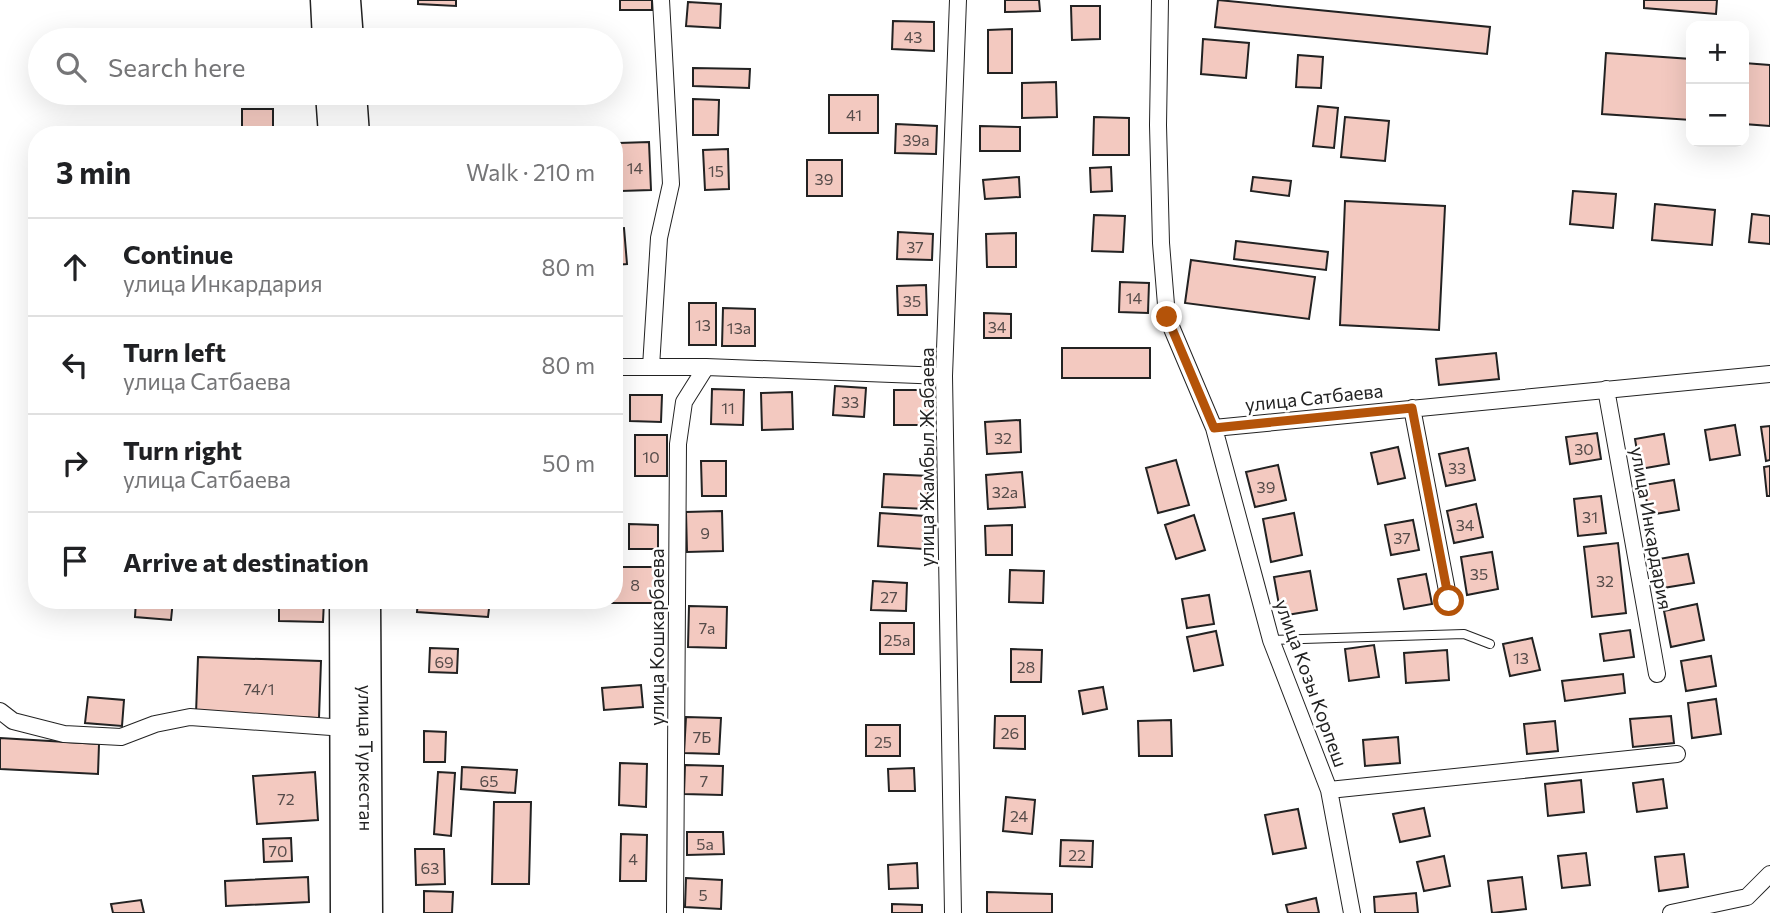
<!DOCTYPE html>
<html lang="en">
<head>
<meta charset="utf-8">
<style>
  body { margin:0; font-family:Commissioner,sans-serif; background:#f2f2f2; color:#202124 }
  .controls { position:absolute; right:21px; top:21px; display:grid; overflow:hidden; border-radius:14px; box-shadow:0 7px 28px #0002 }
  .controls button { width:63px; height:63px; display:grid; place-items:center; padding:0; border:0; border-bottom:2px solid #e0e0e0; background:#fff; color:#202124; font:35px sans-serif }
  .stop { position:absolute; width:21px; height:21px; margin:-16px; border:5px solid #b45309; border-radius:50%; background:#fff }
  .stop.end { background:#b45309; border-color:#fff; box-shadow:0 2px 7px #0008 }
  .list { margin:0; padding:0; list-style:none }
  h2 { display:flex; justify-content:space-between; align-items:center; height:91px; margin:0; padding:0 28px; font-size:30px }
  h2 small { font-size:23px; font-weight:400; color:#757577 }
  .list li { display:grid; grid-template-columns:46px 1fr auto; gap:21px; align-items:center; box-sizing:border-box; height:98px; padding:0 28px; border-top:2px solid #e0e0e0 }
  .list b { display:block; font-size:26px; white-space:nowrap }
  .list p { margin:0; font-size:23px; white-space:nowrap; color:#757577 }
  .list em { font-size:23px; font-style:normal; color:#757577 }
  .icon { flex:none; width:38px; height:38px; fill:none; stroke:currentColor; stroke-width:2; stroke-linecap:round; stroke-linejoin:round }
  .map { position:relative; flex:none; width:1770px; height:913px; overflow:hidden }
  .search { position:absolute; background:#fff; box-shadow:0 7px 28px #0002; left:28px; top:28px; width:595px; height:77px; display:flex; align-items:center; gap:18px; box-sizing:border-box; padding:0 24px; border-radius:38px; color:#757577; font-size:26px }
  .panel { position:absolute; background:#fff; box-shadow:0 7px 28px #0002; left:28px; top:126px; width:595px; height:483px; border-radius:28px }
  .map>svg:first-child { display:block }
  .building { fill:#f3c9c0; stroke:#222; stroke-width:2 }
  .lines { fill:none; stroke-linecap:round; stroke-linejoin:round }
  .lane-casing { stroke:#222; stroke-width:10 }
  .street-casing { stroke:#222; stroke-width:18 }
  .highway-casing { stroke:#222; stroke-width:31 }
  .lane { stroke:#fff; stroke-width:8 }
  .street { stroke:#fff; stroke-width:16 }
  .highway { stroke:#fff; stroke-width:28 }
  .route { stroke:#b45309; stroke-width:9 }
  .labels { text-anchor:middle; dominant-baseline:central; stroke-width:5; stroke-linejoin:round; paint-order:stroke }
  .number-label { font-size:16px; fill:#564c4a }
  .street-label { font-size:19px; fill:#222; stroke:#fff }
</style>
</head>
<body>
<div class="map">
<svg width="1770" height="913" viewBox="0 0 1770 913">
  <rect width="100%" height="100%" fill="#fff"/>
  <path class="building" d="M418 0H456V6L418 4Z
    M620 0H652V10H620Z
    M1005 0H1039L1040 11 1005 12Z
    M1218 0 1490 27 1487 54 1215 27Z
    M1644 0H1717L1716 14 1644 8Z
    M688 2 721 4 720 28 686 26Z
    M1071 6H1100V39L1072 40Z
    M893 21 934 22V51L892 49Z
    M1012 29V73H988V30Z
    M1203 39 1249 43 1246 78 1201 74Z
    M1606 53 1691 59V120L1602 114Z
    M1298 55 1323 57 1321 88 1296 87Z
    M1744 63 1770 65V126L1744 124Z
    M693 68 750 69 749 88 693 86Z
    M1056 82 1057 117 1022 118V83Z
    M237 93H266L267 99 238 102Z
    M444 93H480V97L444 99Z
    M829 95H878V133H829Z
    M693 99 719 100 718 135H693Z
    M1318 106 1338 108 1334 148 1313 146Z
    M242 109H273V135H242Z
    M1094 117 1129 118V155H1093Z
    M1345 117 1389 121 1385 161 1341 157Z
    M896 124 937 126 936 154 895 153Z
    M980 126 1020 127V151H980Z
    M442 128 482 131 481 135H442Z
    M649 142 651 190 621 191 619 143Z
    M728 149 729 189 705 190 703 150Z
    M807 160H842V196H807Z
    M1111 167 1112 191 1091 192 1090 168Z
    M1019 177 1020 197 985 199 983 180Z
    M1253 177 1291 181 1289 196 1251 191Z
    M1573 191 1616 194 1613 228 1570 224Z
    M1345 201 1445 206 1439 330 1340 325Z
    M1655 204 1715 210 1712 245 1652 240Z
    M1752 214 1770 216V244L1749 242Z
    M1094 215 1125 216 1123 252 1092 251Z
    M624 228 627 264 614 265V229Z
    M898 232 933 234 932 260 897 259Z
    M1016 233V267H987L986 234Z
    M1236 241 1328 252 1326 270 1234 259Z
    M1191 260 1315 277 1309 319 1185 303Z
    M1120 282 1149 283 1148 313 1119 312Z
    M926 285 927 315H898L897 286Z
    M689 303H716V345H689Z
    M723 308 755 309V346H722Z
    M984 313 1011 314V338H984Z
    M1062 348H1150V378H1062Z
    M1496 353 1499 379 1439 385 1436 359Z
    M835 386 866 388 864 417 833 415Z
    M712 389 744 390 743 425 711 424Z
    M894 390H932L931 425H894Z
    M792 392 793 429 762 430 761 393Z
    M630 395H662L661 422 630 421Z
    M1020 420 1021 452 987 454 985 422Z
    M1735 425 1740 455 1710 460 1705 430Z
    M1770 426V460L1766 461 1761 427Z
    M1597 433 1601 459 1570 464 1566 437Z
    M1664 434 1669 464 1640 469 1635 439Z
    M635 435H667V476H635Z
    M1398 447 1405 478 1378 484 1371 453Z
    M1468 448 1475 480 1446 486 1439 454Z
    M1176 460 1189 505 1158 513 1146 468Z
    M701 461H726V496H702Z
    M1278 465 1286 500 1255 507 1246 472Z
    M1770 466V496H1767L1764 467Z
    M1022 472 1025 507 988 509 986 475Z
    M884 474 929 476 927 509 882 507Z
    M1674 480 1679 510 1649 515 1644 485Z
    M1601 496 1606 533 1578 536 1574 499Z
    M1476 504 1483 537 1454 543 1447 511Z
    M722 511 723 551 687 552 686 512Z
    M880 513 925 516 923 549 878 546Z
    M1294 513 1302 555 1271 562 1263 519Z
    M1194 515 1205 550 1176 559 1165 525Z
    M1413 520 1419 550 1391 555 1385 525Z
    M629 524 658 525V549H629Z
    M1012 525V555H986L985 526Z
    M1618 543 1626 613 1592 617 1584 547Z
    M1492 552 1498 589 1467 595 1461 557Z
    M1688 554 1694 583 1663 588 1659 559Z
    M614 567H656V603H611V600H614Z
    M1010 570 1044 571 1043 603 1009 602Z
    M1310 571 1317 610 1281 616 1274 577Z
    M1426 574 1432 604 1404 609 1398 579Z
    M873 581 907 583 906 611 871 610Z
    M1209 595 1214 624 1187 628 1182 599Z
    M136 600H173L171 620 135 617Z
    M279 600H324L323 622 279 621Z
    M418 600H490L488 617 417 612Z
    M1697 604 1704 640 1671 647 1664 611Z
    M689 606 727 607 726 648 688 647Z
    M880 623H914V654H880Z
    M1630 630 1634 657 1604 661 1600 634Z
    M1216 631 1223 665 1194 671 1187 637Z
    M1532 638 1540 670 1510 676 1503 644Z
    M1374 645 1379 677 1349 681 1345 649Z
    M430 648 458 649 457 673 429 672Z
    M1011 649 1042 650 1041 682H1011Z
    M1447 650 1449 680 1406 683 1404 653Z
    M1711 656 1716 686 1686 691 1681 661Z
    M198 657 321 661 319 718 196 714Z
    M1623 674 1625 693 1565 701 1562 681Z
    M641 685 643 707 604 710 602 688Z
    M1103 687 1107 709 1083 714 1079 691Z
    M88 697 124 700 122 726 85 723Z
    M1716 699 1721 734 1692 738 1688 703Z
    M995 716H1025V749L994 748Z
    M1671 716 1674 743 1633 747 1630 719Z
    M686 717 721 718 719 754 684 753Z
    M1171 720 1172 756H1139L1138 721Z
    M1555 721 1558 751 1527 754 1524 724Z
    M866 725H900V756H866Z
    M424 731 446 732 445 762H424Z
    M1398 737 1400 763 1365 766 1363 740Z
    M0 738 99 744 98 774 0 769Z
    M620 763 647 764 646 807 619 805Z
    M685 765 723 766 722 795 684 794Z
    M462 767 517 770 515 793 461 789Z
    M914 768 915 791H889L888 769Z
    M315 772 318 820 257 824 253 776Z
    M438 772 455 773 451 836 434 834Z
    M1663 779 1667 808 1637 812 1633 783Z
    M1581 780 1584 812 1548 816 1545 784Z
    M1006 797 1035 800 1032 834 1003 831Z
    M494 802H531L529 884H492Z
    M1424 808 1430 836 1400 842 1393 814Z
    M1298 809 1306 848 1273 854 1265 815Z
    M687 832H723L724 854 687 855Z
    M621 834 647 835 646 881H620Z
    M291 838 292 861 264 862 263 839Z
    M1061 840 1093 841 1092 867 1060 866Z
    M415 849H444L445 884 416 885Z
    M1586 853 1590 885 1562 888 1558 856Z
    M1684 854 1688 887 1659 891 1655 857Z
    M1444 856 1450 886 1424 891 1417 862Z
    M917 863 918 888 889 889 888 865Z
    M308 877 309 902 226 906 225 881Z
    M1522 877 1526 909 1492 913 1488 881Z
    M686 878 722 880 721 909 685 907Z
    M424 891 453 892 452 913H424Z
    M987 892 1052 894V913H987Z
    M1416 893 1418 913H1375L1374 897Z
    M1316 898 1319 913H1288L1286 905Z
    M141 900 144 913H113L111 904Z
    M892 904 922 905V913H892Z"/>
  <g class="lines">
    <defs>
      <path id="lane" d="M1271 640 1464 634 1490 644"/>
      <path id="street" d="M1160 0 1158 125 1161 243 1167 317 1214 428 1271 640 1329 790 1352 913
        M614 367H706L944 376
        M651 367 659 238 671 184 661 0
        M1606 389 1657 674
        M1412 408 1449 601
        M1214 428 1770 374
        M0 711 13 721 64 734 121 737 155 724 190 717 345 728
        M1329 790 1677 754
        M675 913 678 444 684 402 706 367
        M953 913 944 376 958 0
        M1671 913 1747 897 1770 874"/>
      <g id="highway">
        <path d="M325 0 327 40"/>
        <path d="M346 0 349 40"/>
        <path d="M330 93 333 135"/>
        <path d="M352 93 355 135"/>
        <path d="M344 600 345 913"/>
        <path id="s1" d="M366 600 368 913"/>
      </g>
    </defs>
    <use href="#lane" class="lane-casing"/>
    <use href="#street" class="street-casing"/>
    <use href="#highway" class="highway-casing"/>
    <use href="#lane" class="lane"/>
    <use href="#street" class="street"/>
    <use href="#highway" class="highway"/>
  </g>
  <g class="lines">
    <path class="route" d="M1167 317 1214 428 1412 408 1449 601"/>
  </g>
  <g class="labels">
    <g class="number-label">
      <text x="913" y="36">43</text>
      <text x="854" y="114">41</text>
      <text x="916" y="139">39а</text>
      <text x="635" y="167">14</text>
      <text x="716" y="170">15</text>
      <text x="824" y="178">39</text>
      <text x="915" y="246">37</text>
      <text x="1134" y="297">14</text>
      <text x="912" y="300">35</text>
      <text x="703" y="324">13</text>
      <text x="997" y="326">34</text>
      <text x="739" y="327">13а</text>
      <text x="850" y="401">33</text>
      <text x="728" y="407">11</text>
      <text x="1003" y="437">32</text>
      <text x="1584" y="448">30</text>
      <text x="651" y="456">10</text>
      <text x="1457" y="467">33</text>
      <text x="1266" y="486">39</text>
      <text x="1005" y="491">32а</text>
      <text x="1590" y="516">31</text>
      <text x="1465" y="524">34</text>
      <text x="705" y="532">9</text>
      <text x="1402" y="537">37</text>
      <text x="1479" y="573">35</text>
      <text x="1605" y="580">32</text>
      <text x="635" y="584">8</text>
      <text x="889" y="596">27</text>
      <text x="707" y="627">7а</text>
      <text x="897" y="639">25а</text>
      <text x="1521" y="657">13</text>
      <text x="444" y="661">69</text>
      <text x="1026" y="666">28</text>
      <text x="259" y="688">74/1</text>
      <text x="1010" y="732">26</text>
      <text x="702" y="736">7Б</text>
      <text x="883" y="741">25</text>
      <text x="489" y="780">65</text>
      <text x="704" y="780">7</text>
      <text x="286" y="798">72</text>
      <text x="1019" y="815">24</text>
      <text x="705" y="843">5а</text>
      <text x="278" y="850">70</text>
      <text x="1077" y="854">22</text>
      <text x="633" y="858">4</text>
      <text x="430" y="867">63</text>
      <text x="703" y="894">5</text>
    </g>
    <g class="street-label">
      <text transform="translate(1314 397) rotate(-6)">улица Сатбаева</text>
      <text transform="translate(926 457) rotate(-90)">улица Жамбыл Жабаева</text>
      <text transform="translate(1652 528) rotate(80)">улица Инкардария</text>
      <text transform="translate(656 637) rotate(-90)">улица Кошкарбаева</text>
      <text transform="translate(1312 683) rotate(70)">улица Козы Корпеш</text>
      <text stroke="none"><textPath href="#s1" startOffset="158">улица Туркестан</textPath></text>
    </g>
  </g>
</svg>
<div class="controls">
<button>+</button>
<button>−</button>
</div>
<div class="stop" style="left:1449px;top:601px"></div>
<div class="stop end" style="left:1167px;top:317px"></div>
<div class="search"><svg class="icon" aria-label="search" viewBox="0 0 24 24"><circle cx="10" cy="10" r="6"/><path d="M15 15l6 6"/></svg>Search here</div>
<section class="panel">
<h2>3 min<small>Walk · 210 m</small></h2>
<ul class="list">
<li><svg class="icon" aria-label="ahead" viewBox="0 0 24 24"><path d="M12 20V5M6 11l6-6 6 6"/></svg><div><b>Continue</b><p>улица Инкардария</p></div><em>80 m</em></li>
<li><svg class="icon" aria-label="left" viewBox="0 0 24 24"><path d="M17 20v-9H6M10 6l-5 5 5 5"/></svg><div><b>Turn left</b><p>улица Сатбаева</p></div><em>80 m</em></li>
<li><svg class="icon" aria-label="right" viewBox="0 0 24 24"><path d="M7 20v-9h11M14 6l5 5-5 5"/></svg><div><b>Turn right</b><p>улица Сатбаева</p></div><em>50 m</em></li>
<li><svg class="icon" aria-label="arrive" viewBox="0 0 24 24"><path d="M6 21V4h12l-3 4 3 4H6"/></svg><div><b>Arrive at destination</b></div></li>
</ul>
</section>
</div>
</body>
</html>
